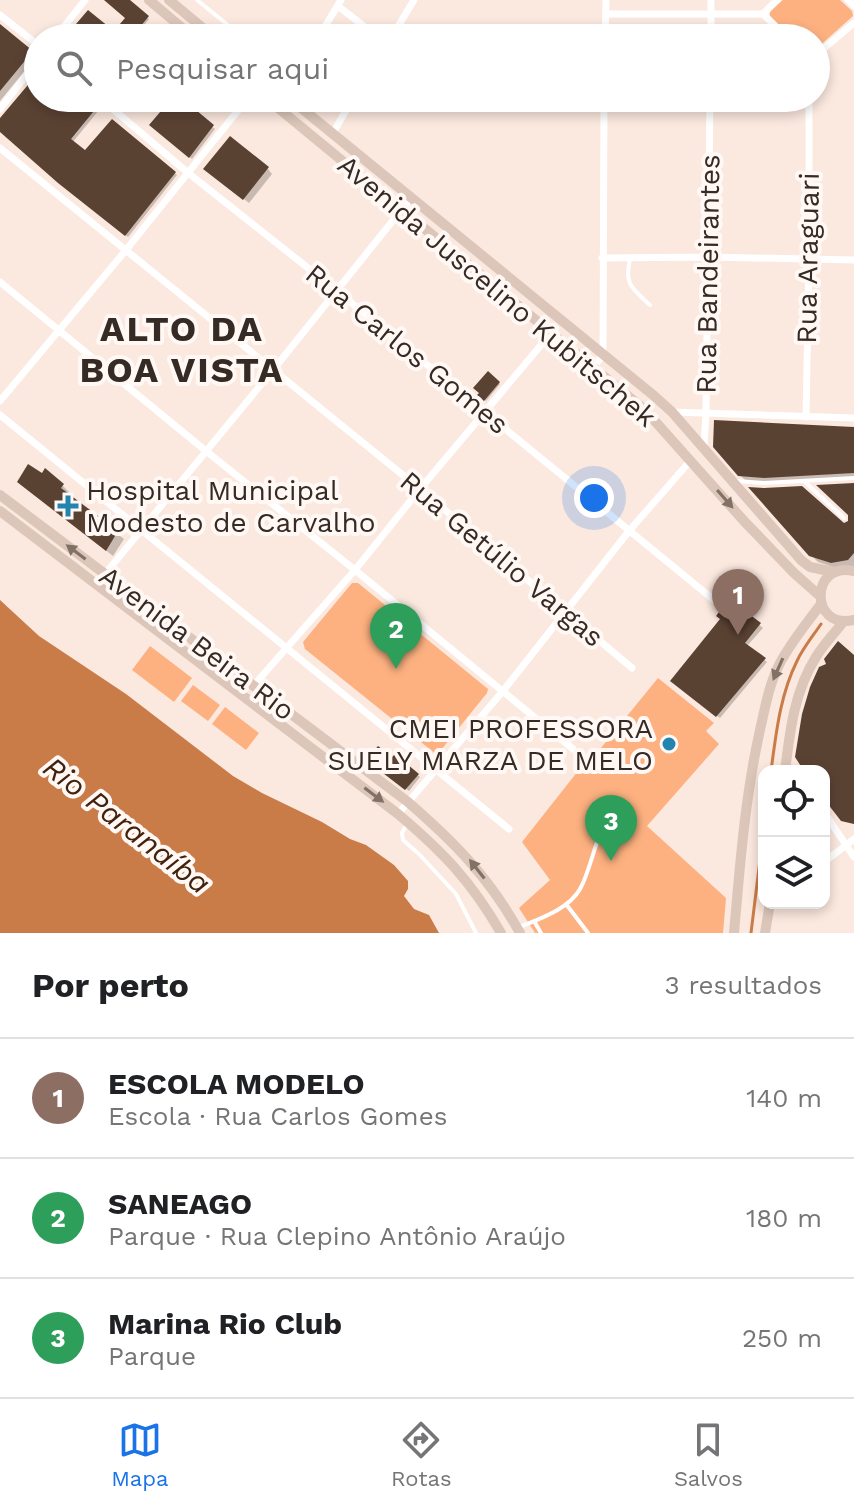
<!DOCTYPE html>
<html lang="pt">
<head>
<meta charset="utf-8">
<style>
  body { margin:0; font-family:"Work Sans",sans-serif; background:#f6f6f6; color:#202124 }
  .controls { position:absolute; right:24px; bottom:24px; display:grid; overflow:hidden; border-radius:16px; box-shadow:0 4px 12px #0003 }
  .controls button { width:72px; height:72px; display:grid; place-items:center; padding:0; border:0; border-bottom:2px solid #e0e0e0; background:#fff; color:#202124; font:40px sans-serif }
  .you { position:absolute; left:594px; top:498px; width:28px; height:28px; margin:-20px; border:6px solid #fff; border-radius:50%; background:#1a73e8; box-shadow:0 0 0 12px #1a73e833 }
  .badge { display:grid; place-items:center; width:52px; height:52px; border-radius:50%; background:#1a73e8; color:#fff; font-size:26px; font-weight:700 }
  .pin { position:absolute; translate:-50% -66px; filter:drop-shadow(0 2px 4px #0008) }
  .pin::after { content:''; position:absolute; top:42px; width:28px; height:24px; background:inherit; clip-path:polygon(0 0,100% 0,50% 100%) }
  .list { margin:0; padding:0; list-style:none }
  h2 { display:flex; justify-content:space-between; align-items:center; height:104px; margin:0; padding:0 32px; font-size:34px }
  h2 small { font-size:26px; font-weight:400; color:#757577 }
  .list li { display:grid; grid-template-columns:52px 1fr auto; gap:24px; align-items:center; box-sizing:border-box; height:120px; padding:0 32px; border-top:2px solid #e0e0e0 }
  .list b { display:block; font-size:30px; white-space:nowrap }
  .list p { margin:0; font-size:26px; white-space:nowrap; color:#757577 }
  .list em { font-size:26px; font-style:normal; color:#757577 }
  .icon { flex:none; width:44px; height:44px; fill:none; stroke:currentColor; stroke-width:2; stroke-linecap:round; stroke-linejoin:round }
  .map { position:relative; flex:none; width:854px; height:933px; overflow:hidden }
  .search { position:absolute; background:#fff; box-shadow:0 4px 12px #0003; left:24px; right:24px; top:24px; height:88px; display:flex; align-items:center; gap:20px; box-sizing:border-box; padding:0 28px; border-radius:44px; color:#757577; font-size:30px }
  .sheet { height:464px; background:#fff }
  nav { display:flex; justify-content:space-around; align-items:center; box-sizing:border-box; height:112px; border-top:2px solid #e0e0e0; background:#fff; font-size:22px; color:#757577 }
  nav a { display:grid; justify-items:center; gap:4px }
  nav .on { color:#1a73e8 }
  .map>svg:first-child { display:block }
  .green { fill:#fdb180 }
  .water { fill:#ca7c48 }
  .shadow { fill:#0003 }
  .lines { fill:none; stroke-linecap:round; stroke-linejoin:round }
  .stream { stroke:#ca7c48; stroke-width:3 }
  .building { fill:#5a4233 }
  .lane { stroke:#fff; stroke-width:4 }
  .street { stroke:#fff; stroke-width:7 }
  .secondary { stroke:#dcc6b9; stroke-width:10 }
  .oneway { fill:#817167 }
  .poi-dot { fill:#2384b0; stroke:#fff8f5; stroke-width:3 }
  .labels { text-anchor:middle; dominant-baseline:central; stroke-width:8; stroke-linejoin:round; paint-order:stroke }
  .street-label { font-size:28px; fill:#362b24; stroke:#fff8f5 }
  .poi-label { font-size:28px; fill:#362b24; stroke:#fff8f5; text-anchor:start }
  .water-label { font-size:30px; font-style:italic; fill:#42220c; stroke:#fff8f5 }
  .district-label { font-size:36px; font-weight:bold; letter-spacing:2px; fill:#362b24; stroke:#fff8f5 }
</style>
</head>
<body>
<div class="map">
<svg width="854" height="933" viewBox="0 0 854 933">
  <rect width="100%" height="100%" fill="#fbe8de"/>
  <path class="green" d="M783 0H840L852 11 853 16 816 49V38H793L770 16V11Z
    M352 583H358L488 689 487 693 437 755 305 649 303 642Z
    M150 646 192 678 174 702 132 670Z
    M658 678 714 723 706 731 719 744 647 826 726 898 723 933H535L519 908 550 880 522 842 578 771 583 770Z
    M193 685 220 705 208 721 181 701Z
    M225 707 259 733 246 750 212 724Z"/>
  <path class="water" d="M0 600 39 636 126 694 233 776 262 793 322 822 350 839 366 845 394 865 408 881V889L404 896 414 909 429 915 439 933H0Z"/>
  <path class="shadow" d="M106 0H126L149 19 134 38H67L114 34 128 18Z
    M0 27 36 57 0 101Z
    M38 77V98H85L99 110 72 143 85 153 112 122 177 175 128 237 63 185 0 130V122Z
    M174 98H200L191 109 215 129 192 159 152 125Z
    M268 169 272 174 249 203 211 173Z
    M488 374 500 384 486 401 479 395Z
    M854 429V479L747 482 740 475Z
    M62 485 69 492 67 495 124 539 113 556 26 488Z
    M854 485V566L839 569 818 562 811 555 851 521Z
    M730 601 763 628 747 646 767 662 720 718 676 684 722 619Z
    M395 756 420 777 409 791 371 762 392 760Z"/>
  <g class="lines">
    <path class="stream" d="M771 771C776 734 780 695 797 661 803 648 813 636 821 624
      M751 933 764 827"/>
  </g>
  <path class="building" d="M104 0H130L149 16 131 38H64L88 10 114 31 125 18Z
    M0 24 33 51 0 91Z
    M38 73V98H87L98 106 71 139 85 150 112 119 176 172 125 236 58 183 0 132V118Z
    M172 98H195L190 105 214 125 189 158 149 125Z
    M230 136 269 167 243 200 203 169Z
    M488 371 500 382 484 401 477 395 479 393 473 388Z
    M714 420 854 427V473L764 478 738 476 713 447Z
    M28 464 42 473 45 468 64 484 61 488 118 531 106 551 17 482Z
    M854 483V553L848 560 831 563 809 556 748 487 764 488 802 486 844 523 848 521V515L816 485Z
    M729 599 761 623 745 643 766 658 716 717 670 681 720 619 716 616Z
    M838 641 854 655V824L841 821 824 799V771H804L795 757 802 714 810 687 819 667 826 664 824 659Z
    M378 746 392 757 395 754 419 774 405 790 366 760Z"/>
  <g class="lines">
    <path class="lane" d="M197 0 244 38
      M285 38 288 32 317 35
      M630 259C624 285 632 288 650 305
      M737 481 764 483 854 478
      M805 482 844 518
      M407 824 402 833 403 840 419 854 456 894 476 933
      M566 904 588 933
      M534 921 541 933
      M520 927C539 919 569 909 580 889 588 875 592 855 598 840"/>
    <path class="street" d="M777 0 763 14 787 38
      M848 0 854 6
      M338 6 379 38
      M606 14H763
      M0 15 38 45
      M55 38 85 0
      M318 38 341 0
      M391 38 414 0
      M605 38 606 0
      M711 38V0
      M816 55 854 23
      M100 98 187 172 337 291 714 600
      M0 109 38 60
      M333 133 353 98
      M0 148 420 489 632 668
      M602 258 707 257 854 260
      M0 282 206 451 355 570 573 749
      M594 366 603 355 604 98
      M0 401 126 250 248 98
      M672 412 854 418
      M0 415 509 829
      M806 417 809 260V98
      M704 447 706 412 710 98
      M105 574 273 370 411 198
      M254 685 355 570 420 489 552 332
      M824 812 854 857
      M398 814 503 691 629 531 691 460
      M824 862 854 839"/>
    <path class="secondary" d="M149 0 194 38
      M169 0 215 38
      M266 98 645 410 744 521 794 573 820 596
      M289 98 652 394 672 412 801 560 810 567 834 572
      M0 495 408 802C455 843 489 877 520 933
      M0 511 398 814C443 852 471 881 501 933
      M854 571C810 561 809 630 854 620
      M785 771C790 731 794 692 816 657 824 644 834 634 843 622
      M734 933C740 865 745 797 760 730 765 708 769 685 779 665 790 643 807 623 821 604
      M765 933 770 903"/>
  </g>
  <defs><path id="oneway-solid" d="M-6-.8H1V-3.2L6.5 0L1 3.2V.8H-6Z" transform="scale(2)"/></defs>
  <g class="oneway">
    <use href="#oneway-solid" transform="translate(725 499) rotate(49)"/>
    <use href="#oneway-solid" transform="translate(76 552) rotate(-143)"/>
    <use href="#oneway-solid" transform="translate(778 669) rotate(114)"/>
    <use href="#oneway-solid" transform="translate(374 795) rotate(37)"/>
    <use href="#oneway-solid" transform="translate(477 869) rotate(-128)"/>
  </g>
  <g class="poi-dot">
    <path d="M64 494h8v8h8v8h-8v8h-8v-8h-8v-8h8z"/>
    <circle cx="669" cy="744" r="8"/>
  </g>
  <g class="labels">
    <g class="street-label">
      <text transform="translate(808 258) rotate(-89)">Rua Araguari</text>
      <text transform="translate(708 274) rotate(-89)">Rua Bandeirantes</text>
      <text transform="translate(497 291) rotate(40)">Avenida Juscelino Kubitschek</text>
      <text transform="translate(407 349) rotate(39)">Rua Carlos Gomes</text>
      <text transform="translate(502 559) rotate(40)">Rua Getúlio Vargas</text>
      <text transform="translate(197 643) rotate(37)">Avenida Beira Rio</text>
    </g>
    <g class="poi-label">
      <text x="86" y="490">Hospital Municipal<tspan x="86" dy="32">Modesto de Carvalho</tspan></text>
      <text x="653" y="728" text-anchor="end">CMEI PROFESSORA<tspan x="653" dy="32">SUELY MARZA DE MELO</tspan></text>
    </g>
    <g class="water-label">
      <text transform="translate(127 825) rotate(38)">Rio Paranaíba</text>
    </g>
    <g class="district-label">
      <text x="182" y="329">ALTO DA<tspan x="182" dy="41">BOA VISTA</tspan></text>
    </g>
  </g>
</svg>
<div class="controls">
<button><svg class="icon" aria-label="locate" viewBox="0 0 24 24"><circle cx="12" cy="12" r="6"/><path d="M12 2v4M12 18v4M2 12h4M18 12h4"/></svg></button>
<button><svg class="icon" aria-label="layers" viewBox="0 0 24 24"><path d="M12 4l9 5-9 5-9-5zM3 14l9 5 9-5"/></svg></button>
</div>
<div class="you"></div>
<div class="pin badge" style="left:738px;top:635px;background:#8d6e63">1</div>
<div class="pin badge" style="left:396px;top:669px;background:#2e9e5b">2</div>
<div class="pin badge" style="left:611px;top:861px;background:#2e9e5b">3</div>
<div class="search"><svg class="icon" aria-label="search" viewBox="0 0 24 24"><circle cx="10" cy="10" r="6"/><path d="M15 15l6 6"/></svg>Pesquisar aqui</div>
</div>
<section class="sheet">
<h2>Por perto<small>3 resultados</small></h2>
<ul class="list">
<li><span class="badge" style="background:#8d6e63">1</span><div><b>ESCOLA MODELO</b><p>Escola · Rua Carlos Gomes</p></div><em>140 m</em></li>
<li><span class="badge" style="background:#2e9e5b">2</span><div><b>SANEAGO</b><p>Parque · Rua Clepino Antônio Araújo</p></div><em>180 m</em></li>
<li><span class="badge" style="background:#2e9e5b">3</span><div><b>Marina Rio Club</b><p>Parque</p></div><em>250 m</em></li>
</ul>
</section>
<nav>
<a class="on"><svg class="icon" aria-label="map" viewBox="0 0 24 24"><path d="M3 6l6-2 6 2 6-2v14l-6 2-6-2-6 2zM9 4v14M15 6v14"/></svg>Mapa</a>
<a><svg class="icon" aria-label="directions" viewBox="0 0 24 24"><path d="M12 3l9 9-9 9-9-9zM9 14v-3h6M13 9l2 2-2 2"/></svg>Rotas</a>
<a><svg class="icon" aria-label="saved" viewBox="0 0 24 24"><path d="M7 4h10v16l-5-4-5 4z"/></svg>Salvos</a>
</nav>
</body>
</html>
